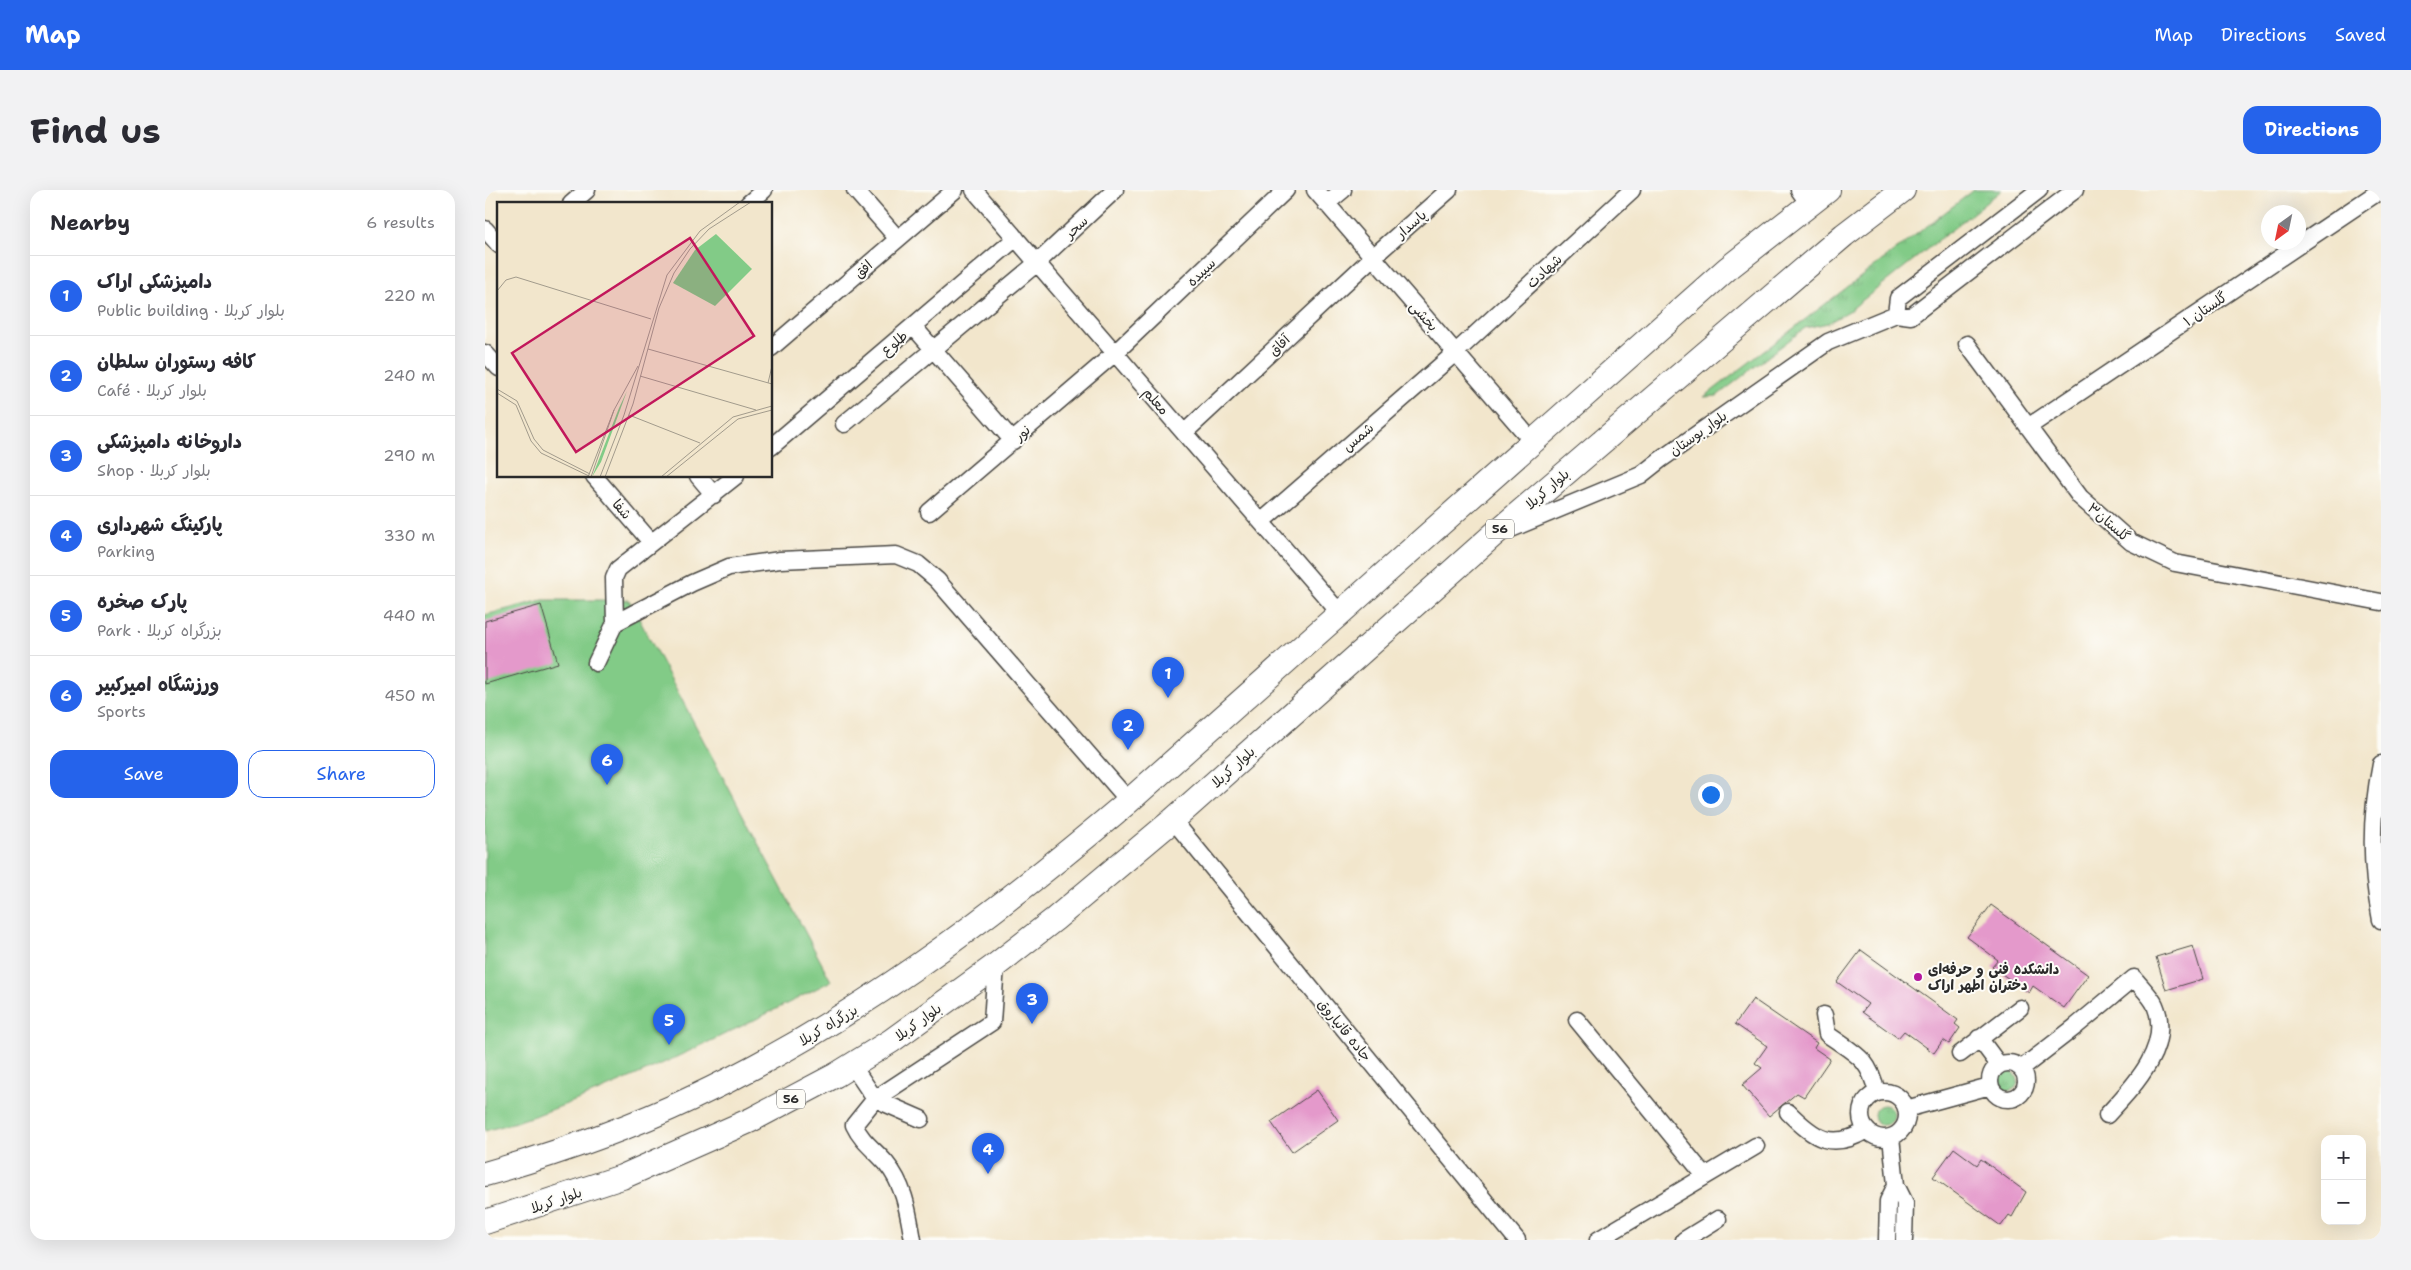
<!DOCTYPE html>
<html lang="en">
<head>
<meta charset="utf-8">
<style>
  body { margin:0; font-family:"Shantell Sans","Playpen Sans Arabic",sans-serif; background:#f2f2f3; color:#2b2b33 }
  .controls { position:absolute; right:15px; bottom:15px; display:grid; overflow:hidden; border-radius:10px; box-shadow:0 5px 20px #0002 }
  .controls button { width:45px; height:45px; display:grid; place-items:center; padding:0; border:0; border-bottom:1px solid #e1e1e2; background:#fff; color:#2b2b33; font:25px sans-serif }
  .compass { position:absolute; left:1776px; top:15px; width:45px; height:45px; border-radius:50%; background:#fff; box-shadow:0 5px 20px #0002; rotate:213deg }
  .you { position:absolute; left:1225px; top:604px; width:18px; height:18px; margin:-12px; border:4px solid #fff; border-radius:50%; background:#1a73e8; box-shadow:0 0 0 8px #1a73e833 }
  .badge { display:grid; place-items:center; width:32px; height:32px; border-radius:50%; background:#2563eb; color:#fff; font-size:16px; font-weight:700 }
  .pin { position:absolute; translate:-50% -41px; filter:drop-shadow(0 1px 2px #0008) }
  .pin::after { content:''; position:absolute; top:26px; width:18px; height:15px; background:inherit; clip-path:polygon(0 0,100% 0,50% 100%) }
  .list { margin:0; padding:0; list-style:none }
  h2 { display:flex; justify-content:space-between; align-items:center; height:65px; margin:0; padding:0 20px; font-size:21px }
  h2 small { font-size:16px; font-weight:400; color:#7c7c81 }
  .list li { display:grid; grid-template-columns:32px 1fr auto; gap:15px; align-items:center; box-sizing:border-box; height:80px; padding:0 20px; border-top:1px solid #e1e1e2 }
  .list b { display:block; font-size:19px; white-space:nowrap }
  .list p { margin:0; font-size:16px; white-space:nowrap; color:#7c7c81 }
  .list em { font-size:16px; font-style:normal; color:#7c7c81 }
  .actions { display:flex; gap:10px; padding:15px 20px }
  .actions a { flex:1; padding:11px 0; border:1px solid #2563eb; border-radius:15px; text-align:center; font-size:18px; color:#2563eb }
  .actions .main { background:#2563eb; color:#fff }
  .map { position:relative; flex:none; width:1896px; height:1050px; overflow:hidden; border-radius:15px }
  header { display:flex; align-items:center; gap:30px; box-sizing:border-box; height:70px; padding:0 25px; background:#2563eb; color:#fff }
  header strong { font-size:24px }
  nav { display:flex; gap:28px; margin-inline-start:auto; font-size:18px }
  .intro { display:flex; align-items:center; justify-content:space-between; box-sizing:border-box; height:120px; padding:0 30px }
  h1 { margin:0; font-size:35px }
  .button { padding:12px 22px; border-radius:15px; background:#2563eb; color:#fff; font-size:18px; font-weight:700 }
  main { display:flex; gap:30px; padding:0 30px }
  aside { flex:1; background:#fff; border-radius:15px; box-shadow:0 5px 20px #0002 }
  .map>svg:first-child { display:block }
  .grass { fill:url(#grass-tufts); stroke:#567b59 }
  .green { fill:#82cb87; stroke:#567b59 }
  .building { fill:#e499cb }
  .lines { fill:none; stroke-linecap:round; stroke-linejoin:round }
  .minor-casing { stroke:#494743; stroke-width:19 }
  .highway-casing { stroke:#494743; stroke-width:26 }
  .minor { stroke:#fff; stroke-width:16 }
  .highway { stroke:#fff; stroke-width:24 }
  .poi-dot { fill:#b5179e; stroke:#fdfcf7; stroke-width:2 }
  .labels { text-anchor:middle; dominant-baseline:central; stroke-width:4; stroke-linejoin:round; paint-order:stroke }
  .shield { fill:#fdfcf7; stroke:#6a6a68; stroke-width:1 }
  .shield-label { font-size:12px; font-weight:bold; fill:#2b2b2b }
  .street-label { font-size:14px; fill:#2b2b2b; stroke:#fdfcf7 }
  .poi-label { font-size:14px; font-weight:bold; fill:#2b2b2b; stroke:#fdfcf7; text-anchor:start }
  .inset-road { fill:none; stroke:#a29b8c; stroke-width:1 }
  .view { fill:#c2185b; fill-opacity:0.15; stroke:#c2185b; stroke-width:2.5 }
  .inset-edge { fill:none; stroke:#2b2b2b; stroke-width:2.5 }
</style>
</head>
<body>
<header>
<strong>Map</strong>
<nav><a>Map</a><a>Directions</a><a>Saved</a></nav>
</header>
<div class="intro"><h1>Find us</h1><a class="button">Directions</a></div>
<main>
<aside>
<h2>Nearby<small>6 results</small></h2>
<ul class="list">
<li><span class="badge">1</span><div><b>دامپزشکی اراک</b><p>Public building · بلوار کربلا</p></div><em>220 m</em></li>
<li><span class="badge">2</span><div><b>کافه رستوران سلطان</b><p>Café · بلوار کربلا</p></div><em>240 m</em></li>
<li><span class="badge">3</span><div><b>داروخانه دامپزشکی</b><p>Shop · بلوار کربلا</p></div><em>290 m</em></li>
<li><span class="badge">4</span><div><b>پارکینگ شهرداری</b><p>Parking</p></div><em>330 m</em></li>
<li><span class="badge">5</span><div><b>پارک صخره</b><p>Park · بزرگراه کربلا</p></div><em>440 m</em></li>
<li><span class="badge">6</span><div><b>ورزشگاه امیرکبیر</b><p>Sports</p></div><em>450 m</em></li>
</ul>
<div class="actions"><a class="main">Save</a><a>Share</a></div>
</aside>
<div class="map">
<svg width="1896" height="1050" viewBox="0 0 1896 1050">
  <defs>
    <pattern id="grass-tufts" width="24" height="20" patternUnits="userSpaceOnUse" patternTransform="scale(1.25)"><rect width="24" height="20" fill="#82cb87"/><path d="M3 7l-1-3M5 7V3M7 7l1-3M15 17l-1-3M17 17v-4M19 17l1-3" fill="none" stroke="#70ae75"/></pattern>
  </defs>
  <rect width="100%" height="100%" fill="#fdfcf7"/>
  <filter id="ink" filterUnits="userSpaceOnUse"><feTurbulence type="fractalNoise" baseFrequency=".02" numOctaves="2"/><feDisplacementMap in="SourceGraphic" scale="10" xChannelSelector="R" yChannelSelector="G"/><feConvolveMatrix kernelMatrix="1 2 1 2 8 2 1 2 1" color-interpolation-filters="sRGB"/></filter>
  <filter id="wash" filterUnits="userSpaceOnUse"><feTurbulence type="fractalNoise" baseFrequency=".0096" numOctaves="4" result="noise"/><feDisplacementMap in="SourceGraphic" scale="20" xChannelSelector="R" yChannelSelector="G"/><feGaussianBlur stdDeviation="1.12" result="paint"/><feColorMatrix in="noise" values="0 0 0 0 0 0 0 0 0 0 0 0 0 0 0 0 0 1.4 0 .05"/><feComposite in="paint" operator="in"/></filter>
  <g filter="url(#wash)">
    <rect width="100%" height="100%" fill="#f2e6cc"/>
    <path class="grass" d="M1489 0H1517L1364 121 1343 133 1320 138 1232 206 1219 207Z
      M1513 891a10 10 0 1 1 20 0a10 10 0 1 1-20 0Z
      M1389 925a10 10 0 1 1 20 0a10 10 0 1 1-20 0Z"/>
    <path class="green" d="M57 410H144L346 791C293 819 239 845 185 870 125 897 64 924 0 941V425Z"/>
    <g id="blocks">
      <path class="building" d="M56 415 73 473 0 494V431Z
        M1506 715 1603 785 1579 818 1548 796 1544 803 1507 777 1513 770 1482 747Z
        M1708 756 1718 789 1681 800 1671 767Z
        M1376 760 1473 830 1470 834 1475 838 1464 854 1458 850 1449 863 1419 841 1413 848 1377 822 1383 814 1352 792Z
        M1268 809 1332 853 1329 858 1345 869 1319 907 1312 903 1284 926 1257 895 1277 878 1270 873 1282 856 1250 834Z
        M832 900 853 930 807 962 786 932Z
        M1469 958 1492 975 1496 969 1541 1002 1527 1027 1524 1025 1516 1036 1448 987Z"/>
    </g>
  </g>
  <g filter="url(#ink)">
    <use href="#blocks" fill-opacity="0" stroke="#494743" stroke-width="1"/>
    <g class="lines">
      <defs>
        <path id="minor" d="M370 0 413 49
          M489 0 854 422
          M830 0 1048 252
          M1314 0 1324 14
          M1554 0 1413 108 1411 124 1426 126 1590 0
          M86 14 102 0
          M263 14 279 0
          M841 14 858 0
          M0 39 14 55
          M428 136 528 251
          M1482 154 1595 307 1646 352 1690 373 1896 412
          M286 158 470 0
          M0 163 14 178
          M359 234 552 73 630 0
          M1543 237 1896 0
          M699 243 888 67 964 0
          M286 257 531 48
          M109 286 166 352
          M213 286 229 305
          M444 322 630 163 801 0
          M776 332 970 163 1147 0
          M1021 341 1156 285 1175 270 1343 152 1411 124
          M130 433 129 388 133 379 251 286
          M111 473 130 433 207 393 244 377 295 370 411 365 433 374 452 390 644 611
          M1896 574C1885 629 1885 675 1896 730
          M688 630 1032 1050
          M1339 825 1342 844C1370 864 1384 867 1392 903
          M1092 830 1220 986
          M1494 848 1514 875
          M1475 864 1535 818
          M1505 891a18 18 0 1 1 36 0a18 18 0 1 1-36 0Z
          M367 875 390 909 436 929
          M1537 878 1590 837 1649 788C1655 796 1666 806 1670 815 1688 857 1647 898 1622 925
          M1376 925a23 23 0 1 1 46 0a23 23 0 1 1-46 0Z
          M1421 919 1505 896
          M1303 922C1330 949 1347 961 1382 940
          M1406 947 1411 995 1420 1013 1419 1050
          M428 1050C423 1022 420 996 401 973 389 959 377 952 369 935L390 909 507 832 511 775
          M1113 1050 1271 956
          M1199 1050 1233 1029
          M1402 1050 1403 1011 1411 995"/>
        <path id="highway" d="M0 984C70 964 140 940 205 909 367 833 508 726 644 611L1242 79 1343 0
          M0 1032 137 987 266 930 351 885 406 851 511 775 570 729 688 630 1007 346 1359 45 1418 0"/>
      </defs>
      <use href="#minor" class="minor-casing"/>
      <use href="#highway" class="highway-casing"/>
      <use href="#minor" class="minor"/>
      <use href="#highway" class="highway"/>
    </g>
  </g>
  <circle class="poi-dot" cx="1433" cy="787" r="5"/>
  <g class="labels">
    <g class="shield">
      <rect x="1001" y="329.5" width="28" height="19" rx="4"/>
      <rect x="292" y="899.5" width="28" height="19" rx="4"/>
    </g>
    <g class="shield-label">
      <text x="1015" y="339">56</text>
      <text x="306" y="909">56</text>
    </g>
    <g class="street-label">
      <text transform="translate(926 34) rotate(-41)">پاسدار</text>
      <text transform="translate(591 37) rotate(-43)">سحر</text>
      <text transform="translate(378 79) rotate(-41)">افق</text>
      <text transform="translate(1059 81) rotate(-43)">شهادت</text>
      <text transform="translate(716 82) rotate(-44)">سپیده</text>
      <text transform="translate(1720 119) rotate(-34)">گلستان ۱</text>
      <text transform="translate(939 126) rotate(49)">بخشی</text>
      <text transform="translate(409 153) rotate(-40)">طلوع</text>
      <text transform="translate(794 155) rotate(-43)">آفاق</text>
      <text transform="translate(671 211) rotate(49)">معلم</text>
      <text transform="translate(537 243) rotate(-41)">نور</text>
      <text transform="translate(1213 243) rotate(-35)">بلوار بوستان</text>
      <text transform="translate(873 247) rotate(-41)">شمس</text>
      <text transform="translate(1062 299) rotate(-41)">بلوار کربلا</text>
      <text transform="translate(137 319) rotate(49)">شفا</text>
      <text transform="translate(1624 332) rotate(41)">گلستان۳</text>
      <text transform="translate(748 577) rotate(-42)">بلوار کربلا</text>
      <text transform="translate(433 832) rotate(-36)">بلوار کربلا</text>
      <text transform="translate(343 835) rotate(-31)">بزرگراه کربلا</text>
      <text transform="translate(860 840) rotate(51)">جاده قانیاروق</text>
      <text transform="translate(71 1010) rotate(-19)">بلوار کربلا</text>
    </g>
    <g class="poi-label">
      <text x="1443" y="779">دانشکده فنی و حرفه‌ای<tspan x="1443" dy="16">دختران اطهر اراک</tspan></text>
    </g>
  </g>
  <g transform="translate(12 12)">
    <rect width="275" height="275" fill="#f2e6cc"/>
    <path d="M130 189 104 260 95 275 122 206Z" fill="#82cb87"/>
    <path d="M219 32 255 67 218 104 176 81 198 48Z" fill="#82cb87"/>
    <path class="inset-road" d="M0 89 9 78 19 75 154 117M151 147 275 182M143 174 259 208M271 181 275 164M0 187 20 199 37 237 46 248 93 272M0 191 19 203 34 239 44 251 92 274M117 208 141 164M132 213 203 241M91 275 117 208 94 275M103 275 127 213 170 73 203 29 243 0M108 275 136 202 162 106 177 71 193 47 212 27 254 0M164 275 236 215 275 204M169 275 241 217 275 208"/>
    <path class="view" d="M193 36 257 134 79 250 15 151Z"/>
    <rect width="275" height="275" class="inset-edge"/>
  </g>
</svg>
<div class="controls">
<button>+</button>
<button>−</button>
</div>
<svg class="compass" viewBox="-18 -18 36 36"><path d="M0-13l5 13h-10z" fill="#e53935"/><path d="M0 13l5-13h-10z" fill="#7c7c81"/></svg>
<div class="you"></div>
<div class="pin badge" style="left:683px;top:508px">1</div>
<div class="pin badge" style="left:643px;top:560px">2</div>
<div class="pin badge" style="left:547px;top:834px">3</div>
<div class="pin badge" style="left:503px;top:984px">4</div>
<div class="pin badge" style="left:184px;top:855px">5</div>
<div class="pin badge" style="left:122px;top:595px">6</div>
</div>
</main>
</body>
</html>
